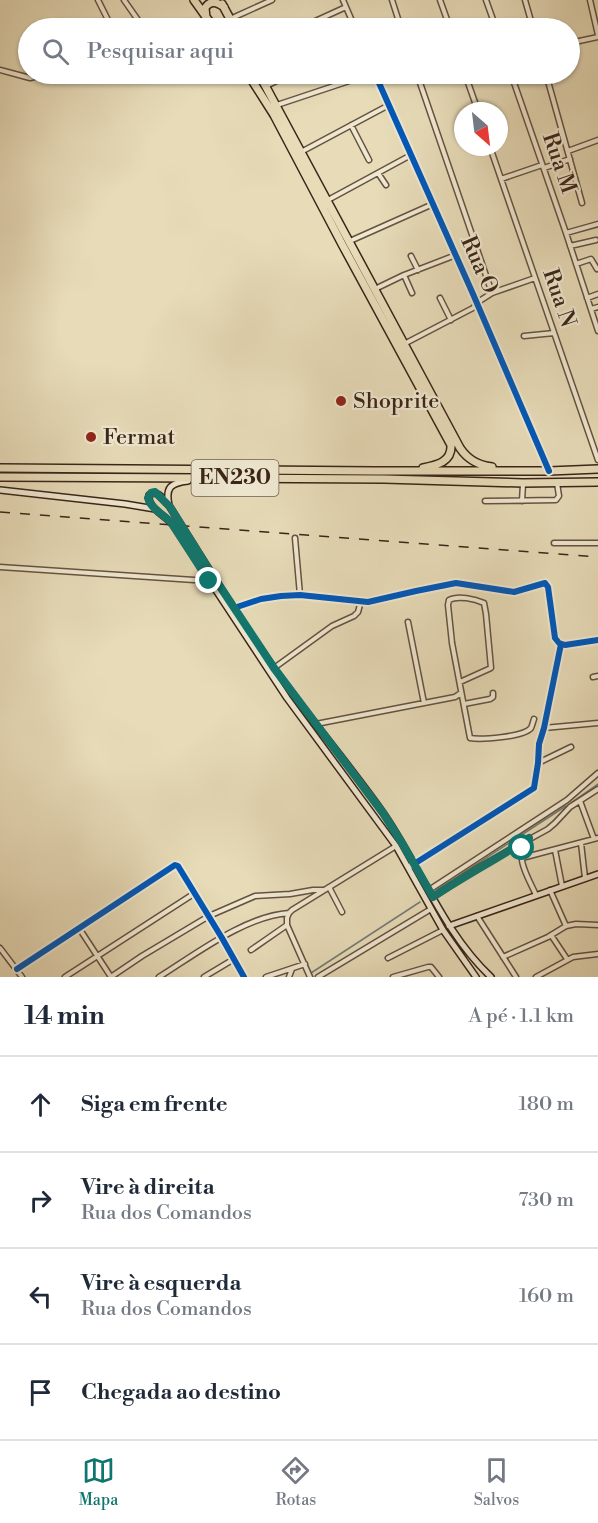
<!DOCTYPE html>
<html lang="pt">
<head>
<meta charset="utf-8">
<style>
  body { margin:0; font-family:"Libre Bodoni",serif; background:#f6f6f7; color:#1f2937 }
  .compass { position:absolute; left:454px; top:102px; width:54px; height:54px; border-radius:50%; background:#fff; box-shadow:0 2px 4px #0004; rotate:152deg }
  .stop { position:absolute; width:18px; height:18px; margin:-14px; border:4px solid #0f766e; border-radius:50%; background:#fff }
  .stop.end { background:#0f766e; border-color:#fff; box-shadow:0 2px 6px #0008 }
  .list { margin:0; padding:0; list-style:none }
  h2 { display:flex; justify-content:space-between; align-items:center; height:78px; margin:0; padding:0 24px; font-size:26px }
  h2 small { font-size:20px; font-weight:400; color:#747a83 }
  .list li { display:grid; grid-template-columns:39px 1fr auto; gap:18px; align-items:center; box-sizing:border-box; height:96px; padding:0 24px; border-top:2px solid #e0e1e3 }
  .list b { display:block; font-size:22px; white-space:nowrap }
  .list p { margin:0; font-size:20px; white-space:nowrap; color:#747a83 }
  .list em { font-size:20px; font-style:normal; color:#747a83 }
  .icon { flex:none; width:33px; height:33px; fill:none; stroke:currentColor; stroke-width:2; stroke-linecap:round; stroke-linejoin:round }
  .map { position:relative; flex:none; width:598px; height:977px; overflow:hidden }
  .search { position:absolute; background:#fff; box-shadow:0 2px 4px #0004; left:18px; right:18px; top:18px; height:66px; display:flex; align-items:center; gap:15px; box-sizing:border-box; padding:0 21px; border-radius:33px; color:#747a83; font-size:22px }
  .sheet { height:462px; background:#fff }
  nav { display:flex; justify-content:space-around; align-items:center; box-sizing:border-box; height:84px; border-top:2px solid #e0e1e3; background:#fff; font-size:16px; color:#747a83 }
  nav a { display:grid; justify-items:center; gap:3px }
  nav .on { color:#0f766e }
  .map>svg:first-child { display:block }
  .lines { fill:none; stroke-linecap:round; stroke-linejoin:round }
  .stream { stroke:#747d78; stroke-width:1.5 }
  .street-casing { stroke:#655240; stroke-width:7 }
  .secondary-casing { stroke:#3a2418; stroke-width:8 }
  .highway-casing { stroke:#3a2418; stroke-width:10 }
  .street { stroke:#efe8d1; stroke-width:4 }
  .secondary { stroke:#efe8d1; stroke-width:5 }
  .highway { stroke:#e7dbb8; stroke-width:7 }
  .rail { stroke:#3a2418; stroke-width:1.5; stroke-dasharray:10 10; stroke-linecap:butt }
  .cycleway-casing { stroke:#efe8d1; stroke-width:10 }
  .cycleway { stroke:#0057b8; stroke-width:6 }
  .route { stroke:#0f766e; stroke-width:8 }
  .poi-dot { fill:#8f2418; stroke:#efe8d1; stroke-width:2 }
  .labels { text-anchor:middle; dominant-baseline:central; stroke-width:4.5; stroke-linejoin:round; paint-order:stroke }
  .shield { fill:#efe8d1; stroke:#705f50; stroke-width:1.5 }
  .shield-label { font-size:21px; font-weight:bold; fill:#3a2418 }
  .street-label { font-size:22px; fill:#3a2418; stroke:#efe8d1 }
  .poi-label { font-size:22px; fill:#3a2418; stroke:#efe8d1; text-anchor:start }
</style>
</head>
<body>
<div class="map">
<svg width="598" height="977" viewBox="0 0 598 977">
  <rect width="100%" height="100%" fill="#e7dbb8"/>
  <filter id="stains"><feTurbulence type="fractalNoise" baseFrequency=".00333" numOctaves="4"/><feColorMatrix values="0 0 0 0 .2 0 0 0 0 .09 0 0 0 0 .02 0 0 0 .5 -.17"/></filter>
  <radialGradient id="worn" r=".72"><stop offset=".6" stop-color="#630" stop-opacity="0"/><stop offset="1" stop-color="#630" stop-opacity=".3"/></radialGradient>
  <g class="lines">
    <path class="stream" d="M572 802 598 784
      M437 890 566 806
      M311 973 420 902"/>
    <defs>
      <path id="street" d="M98 0 112 28
        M343 0 355 28
        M392 0 401 28
        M440 0 450 28
        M486 0 496 28
        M525 0 533 28
        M590 0 598 35
        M230 19 272 0
        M123 28 136 22 138 20 124 0
        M300 28 346 7
        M570 43 598 37
        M0 70 30 78 46 74
        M375 74 473 294 549 471
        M417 74 492 293
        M465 74 478 111
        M511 74 566 233 598 331
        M546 74 582 203
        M266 86 291 74
        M277 105 370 74
        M351 125 369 160
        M490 147 598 460
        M568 151 598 140
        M301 152 389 105
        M544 168 570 159
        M378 173 386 185
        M501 179 542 165
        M328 200 411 155
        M566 233 598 224
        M350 241 433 204
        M570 246 596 240
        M411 256 418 270
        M576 264 591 259 597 269
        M404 275 412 293
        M375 289 404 275 456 255
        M440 298 451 320
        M587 298 598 294
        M591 309 598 307
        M524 336 554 333
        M404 344 473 308 481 300 492 293 535 278
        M485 501 556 500 559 496 557 483
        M522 501 523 484
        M295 538 300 595
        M554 543H598
        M0 567 209 581
        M234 608 261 599 281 596 300 595 368 602 416 591 456 583 514 592 545 583 548 587 555 638 559 643 565 645 598 640
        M408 622 424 703
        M274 668 332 626 354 616 358 612 361 601
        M593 677 598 676
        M460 682 491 668 486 614 484 603C475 599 458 595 449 600L448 605 452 643 470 738C480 740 524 737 531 728 532 726 533 722 534 719
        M464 704 490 699 493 697V693
        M316 724 455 697 461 693
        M544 728 598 723
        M538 763 571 747
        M580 801 594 839
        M526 841C514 857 529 879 536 895
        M581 843 585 878
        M555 850 562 886
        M522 858 598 838
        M414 864 534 788 538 763 539 744 544 728 561 644
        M329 887 342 912
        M429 890 567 800 598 773
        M550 890 566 926
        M433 897 477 868 548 829 555 823 570 807 598 789
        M477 916 516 977
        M79 928 111 977
        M551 935 567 959
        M0 948 22 977
        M251 950 287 925
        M503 957 548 937 566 926 576 924 598 925
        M388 958 443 930
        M17 969 175 865 178 866 222 938 244 977
        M65 977 195 893
        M111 977 142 956 209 916 255 896 290 894 313 890H323
        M159 977C196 954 245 916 289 913
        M204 977 234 959
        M266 977 305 964
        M289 977 292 969
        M310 977 287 925V918L289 913 292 910 396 846
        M318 977 431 909
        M393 977 428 967H431L439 977
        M536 977 573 957 598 954"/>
      <path id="secondary" d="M0 490 125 504 155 509
        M169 505C165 487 171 483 188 481
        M449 926 598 874
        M476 977 443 930 396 846 287 698 173 525C165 515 147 508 149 495 158 489 164 500 170 507 204 561 237 616 274 668 309 718 349 764 384 814 421 868 443 932 491 977"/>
      <path id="highway" d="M194 0 214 28
        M222 4 235 28
        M206 18 205 8C210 0 217 2 224 7
        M248 74 274 115 343 246 451 445C452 462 437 465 423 468
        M259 74 460 448C468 460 478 465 492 467
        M0 468 374 471H549L598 469
        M0 477 384 479 523 483 598 482"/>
    </defs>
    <use href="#street" class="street-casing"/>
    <use href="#secondary" class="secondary-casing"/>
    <use href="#highway" class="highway-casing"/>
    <use href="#street" class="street"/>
    <use href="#secondary" class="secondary"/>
    <use href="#highway" class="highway"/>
    <path class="rail" d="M0 512 598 557"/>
    <defs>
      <path id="cycleway" d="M375 74 473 294 549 471
        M234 608 261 599 281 596 300 595 368 602 416 591 456 583 514 592 545 583 548 587 555 638 559 643 565 645 598 640
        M414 864 534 788 538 763 539 744 544 728 561 644
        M17 969 175 865 178 866 222 938 244 977"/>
    </defs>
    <use href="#cycleway" class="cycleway-casing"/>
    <use href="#cycleway" class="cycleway"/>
  </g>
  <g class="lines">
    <path class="route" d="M209 581 171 522 155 509 150 503 148 498 151 493 155 492 170 507 215 579 274 668 383 813 402 843 433 897C464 876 497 859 529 838L522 848"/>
  </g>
  <g class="poi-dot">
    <circle cx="341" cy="401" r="6"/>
    <circle cx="91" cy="437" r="6"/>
  </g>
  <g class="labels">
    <rect class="shield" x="191.5" y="460" width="87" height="36" rx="4.5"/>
    <g class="shield-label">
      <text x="235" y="478">EN230</text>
    </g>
    <g class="street-label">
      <text transform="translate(559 163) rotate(71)">Rua M</text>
      <text transform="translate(479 265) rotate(66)">Rua O</text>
      <text transform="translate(559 298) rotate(71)">Rua N</text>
    </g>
    <g class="poi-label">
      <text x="353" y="401">Shoprite</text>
      <text x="103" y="437">Fermat</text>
    </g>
  </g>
  <rect width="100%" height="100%" filter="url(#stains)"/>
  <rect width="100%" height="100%" fill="url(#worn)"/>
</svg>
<svg class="compass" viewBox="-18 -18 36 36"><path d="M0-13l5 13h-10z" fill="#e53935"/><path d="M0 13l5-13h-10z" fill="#747a83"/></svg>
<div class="stop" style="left:522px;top:848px"></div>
<div class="stop end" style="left:209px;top:581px"></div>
<div class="search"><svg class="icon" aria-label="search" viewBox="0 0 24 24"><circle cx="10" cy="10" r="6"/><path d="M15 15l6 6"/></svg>Pesquisar aqui</div>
</div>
<section class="sheet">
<h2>14 min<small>A pé · 1.1 km</small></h2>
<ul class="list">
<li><svg class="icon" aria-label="ahead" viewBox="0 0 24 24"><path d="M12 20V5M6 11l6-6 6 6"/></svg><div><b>Siga em frente</b></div><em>180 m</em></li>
<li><svg class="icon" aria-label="right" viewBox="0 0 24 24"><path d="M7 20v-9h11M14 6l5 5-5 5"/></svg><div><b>Vire à direita</b><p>Rua dos Comandos</p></div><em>730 m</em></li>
<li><svg class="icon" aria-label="left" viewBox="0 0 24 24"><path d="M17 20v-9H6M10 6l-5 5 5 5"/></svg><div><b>Vire à esquerda</b><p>Rua dos Comandos</p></div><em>160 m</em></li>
<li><svg class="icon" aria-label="arrive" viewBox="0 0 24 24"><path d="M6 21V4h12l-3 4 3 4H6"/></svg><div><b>Chegada ao destino</b></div></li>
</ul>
</section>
<nav>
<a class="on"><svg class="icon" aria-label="map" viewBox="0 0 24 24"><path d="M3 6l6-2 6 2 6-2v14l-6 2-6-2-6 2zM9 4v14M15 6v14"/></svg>Mapa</a>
<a><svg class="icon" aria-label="directions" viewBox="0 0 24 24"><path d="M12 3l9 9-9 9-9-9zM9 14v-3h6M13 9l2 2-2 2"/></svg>Rotas</a>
<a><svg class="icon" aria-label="saved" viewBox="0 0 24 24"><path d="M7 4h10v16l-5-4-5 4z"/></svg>Salvos</a>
</nav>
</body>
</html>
